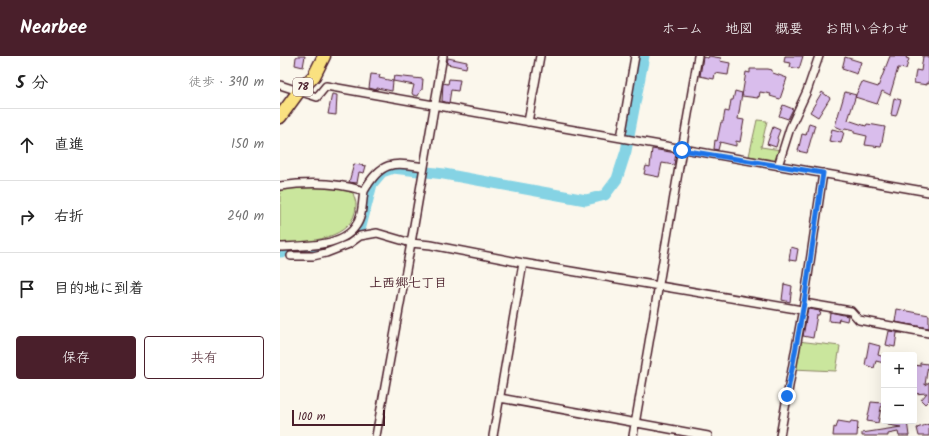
<!DOCTYPE html>
<html lang="ja">
<head>
<meta charset="utf-8">
<style>
  body { margin:0; font-family:Kalam,"Klee One",sans-serif; background:#f2f2f2; color:#222 }
  .controls { position:absolute; right:12px; bottom:12px; display:grid; overflow:hidden; border-radius:4px; box-shadow:0 4px 16px #0002 }
  .controls button { width:36px; height:36px; display:grid; place-items:center; padding:0; border:0; border-bottom:1px solid #e0e0e0; background:#fff; color:#222; font:20px sans-serif }
  .scale { position:absolute; left:12px; bottom:10px; width:93px; box-sizing:border-box; padding-left:4px; border:2px solid #4a1f2b; border-top:0; font-size:11px; line-height:14px; white-space:nowrap; color:#4a1f2b; -webkit-text-stroke:3px #fbf7ec; paint-order:stroke }
  .stop { position:absolute; width:12px; height:12px; margin:-9px; border:3px solid #1a73e8; border-radius:50%; background:#fff }
  .stop.end { background:#1a73e8; border-color:#fff; box-shadow:0 1px 4px #0008 }
  .list { margin:0; padding:0; list-style:none }
  h2 { display:flex; justify-content:space-between; align-items:center; height:52px; margin:0; padding:0 16px; font-size:17px }
  h2 small { font-size:13px; font-weight:400; color:#767676 }
  .list li { display:grid; grid-template-columns:26px 1fr auto; gap:12px; align-items:center; box-sizing:border-box; height:72px; padding:0 16px; border-top:1px solid #e0e0e0 }
  .list b { display:block; font-size:15px; white-space:nowrap }
  .list em { font-size:13px; font-style:normal; color:#767676 }
  .actions { display:flex; gap:8px; padding:12px 16px }
  .actions a { flex:1; padding:9px 0; border:1px solid #4a1f2b; border-radius:4px; text-align:center; font-size:14px; color:#4a1f2b }
  .actions .main { background:#4a1f2b; color:#fff }
  .icon { flex:none; width:22px; height:22px; fill:none; stroke:currentColor; stroke-width:2; stroke-linecap:round; stroke-linejoin:round }
  .map { position:relative; flex:none; width:649px; height:380px; overflow:hidden }
  header { display:flex; align-items:center; gap:24px; box-sizing:border-box; height:56px; padding:0 20px; background:#4a1f2b; color:#fff }
  header strong { font-size:19px }
  nav { display:flex; gap:22px; margin-inline-start:auto; font-size:14px }
  main { display:flex }
  aside { flex:1; background:#fff }
  .map>svg:first-child { display:block }
  .green { fill:#cae69d; stroke:#8a8264 }
  .lines { fill:none; stroke-linecap:round; stroke-linejoin:round }
  .river { stroke:#85d3e4; stroke-width:11 }
  .building { fill:#d9bdec; stroke:#4a1f2b }
  .street-casing { stroke:#4a1f2b; stroke-width:10 }
  .primary-casing { stroke:#4a1f2b; stroke-width:15 }
  .street { stroke:#fbf7ec; stroke-width:7 }
  .primary { stroke:#fae180; stroke-width:12 }
  .route { stroke:#1a73e8; stroke-width:5 }
  .labels { text-anchor:middle; dominant-baseline:central; stroke-width:3.5; stroke-linejoin:round; paint-order:stroke }
  .shield { fill:#fbf7ec; stroke:#7f6065; stroke-width:1 }
  .shield-label { font-size:11px; font-weight:bold; fill:#4a1f2b }
  .neighbourhood-label { font-size:13px; font-weight:bold; fill:#4a1f2b; stroke:#fbf7ec }
</style>
</head>
<body>
<header>
<strong>Nearbee</strong>
<nav><a>ホーム</a><a>地図</a><a>概要</a><a>お問い合わせ</a></nav>
</header>
<main>
<aside>
<h2>5 分<small>徒歩 · 390 m</small></h2>
<ul class="list">
<li><svg class="icon" aria-label="ahead" viewBox="0 0 24 24"><path d="M12 20V5M6 11l6-6 6 6"/></svg><div><b>直進</b></div><em>150 m</em></li>
<li><svg class="icon" aria-label="right" viewBox="0 0 24 24"><path d="M7 20v-9h11M14 6l5 5-5 5"/></svg><div><b>右折</b></div><em>240 m</em></li>
<li><svg class="icon" aria-label="arrive" viewBox="0 0 24 24"><path d="M6 21V4h12l-3 4 3 4H6"/></svg><div><b>目的地に到着</b></div></li>
</ul>
<div class="actions"><a class="main">保存</a><a>共有</a></div>
</aside>
<div class="map">
<svg width="649" height="380" viewBox="0 0 649 380">
  <rect width="100%" height="100%" fill="#fbf7ec"/>
  <filter id="ink" filterUnits="userSpaceOnUse"><feTurbulence type="fractalNoise" baseFrequency=".025" numOctaves="2"/><feDisplacementMap in="SourceGraphic" scale="8" xChannelSelector="R" yChannelSelector="G"/><feConvolveMatrix kernelMatrix="1 2 1 2 8 2 1 2 1" color-interpolation-filters="sRGB"/></filter>
  <g filter="url(#ink)">
    <path class="green" d="M477 64 487 65 481 91 501 94 498 106 469 100Z
      M16 129 55 131 73 137C74 141 76 145 76 149 75 185 26 185 0 189V132Z
      M518 285 560 290 556 315 513 313Z"/>
    <g class="lines">
      <path class="river" d="M0 196 38 193 61 187 80 174 92 128 102 116 113 112 164 118 306 144 325 139 337 123 346 95 364 0"/>
    </g>
    <path class="building" d="M18 0H25L23 11 15 9 16 1Z
      M429 0 441 2 440 5 450 7 448 19 435 17 434 23 420 20 423 1 428 2Z
      M505 0H523L519 13 510 11 511 7 504 6Z
      M610 0H627L626 2 629 3 626 13 618 12 610 39 602 35 597 48 575 41 582 26 598 31Z
      M643 0H649V28L647 27V29L634 27 636 14 641 15Z
      M565 1 581 6 577 18 562 13Z
      M168 2 187 6 186 12 167 8Z
      M470 13H488L492 14V16L493 17 507 22 500 43 490 40 491 38 480 36 479 41 478 40V42L462 40 466 16 470 17Z
      M91 18 100 19 99 22 113 25 114 20 143 23 142 34H141L138 40 133 39 132 37 134 29 113 25 112 35 97 32V34L89 32Z
      M169 23 180 24 178 35 171 34 169 47 162 45 163 27 168 28Z
      M455 35 462 37 458 63 464 64 460 86 456 85V90L440 86 438 94 434 93 435 84 437 85 441 66H443L445 55 449 56 451 44H453Z
      M542 36 550 42 538 61 530 56Z
      M565 36 576 39 568 64 586 70 587 68 594 69 605 71 601 91 585 89 587 80 574 77V74L565 72 564 74 555 70Z
      M52 38 57 39 56 59 48 58Z
      M614 42 621 44 616 60 611 59Z
      M503 49 513 53 508 63 499 60Z
      M529 67 535 69 527 97 518 95 522 78 526 79Z
      M493 71 500 74 497 82 498 84 496 91 487 88Z
      M552 73 564 76 561 87 549 85Z
      M372 93 396 97 394 109 382 107 379 121 364 118 366 110 370 111Z
      M74 108 86 110 84 117 79 116 77 127 69 126Z
      M511 191 518 193 516 205 509 204Z
      M504 228 512 230 510 246 502 244Z
      M528 253 540 255 539 259H537L533 282 523 280Z
      M617 253 649 259V272L615 266Z
      M550 256 568 260 567 265 559 263 558 266 549 265Z
      M609 275 623 277H617L615 291 606 289Z
      M589 287 600 290 598 299 604 301V307L596 305 594 312 585 309Z
      M640 307 648 308 645 329 649 326V344L645 348 641 344 647 337 634 338 635 309 640 310Z
      M591 346 602 347 598 367 587 365Z
      M558 365 570 367 571 365 578 366 577 380H553L554 371 556 372Z
      M627 365 629 380H619L618 376 608 378V380H582V377L621 371 608 369V367Z
      M649 368V380H639L637 372Z"/>
    <g class="lines">
      <defs>
        <path id="street" d="M0 29 37 41 46 30C247 65 448 102 649 136
          M248 66 260 0
          M341 82 355 0
          M498 110 510 72 527 35 539 0
          M0 130C29 126 56 126 84 135 82 147 83 161 75 171 61 191 22 190 0 191
          M84 135C101 105 112 106 144 111
          M11 200H33L46 197 69 188 80 180 97 177 131 187 151 189 243 207 522 254
          M524 247 571 255 579 264 649 277
          M220 342 428 380
          M96 380 131 187 163 0
          M213 380 243 207
          M353 380 418 0
          M500 380 524 247 543 117"/>
        <path id="primary" d="M0 61 19 35 34 20 44 0"/>
      </defs>
      <use href="#street" class="street-casing"/>
      <use href="#primary" class="primary-casing"/>
      <use href="#street" class="street"/>
      <use href="#primary" class="primary"/>
    </g>
  </g>
  <g class="lines" filter="url(#ink)">
    <path class="route" d="M402 94 543 117 524 247 507 340"/>
  </g>
  <g class="labels">
    <rect class="shield" x="13" y="22" width="20" height="18" rx="3"/>
    <g class="shield-label">
      <text x="23" y="31">78</text>
    </g>
    <g class="neighbourhood-label">
      <text x="128" y="227">上西郷七丁目</text>
    </g>
  </g>
</svg>
<div class="controls">
<button>+</button>
<button>−</button>
</div>
<div class="scale">100 m</div>
<div class="stop" style="left:402px;top:94px"></div>
<div class="stop end" style="left:507px;top:340px"></div>
</div>
</main>
</body>
</html>
